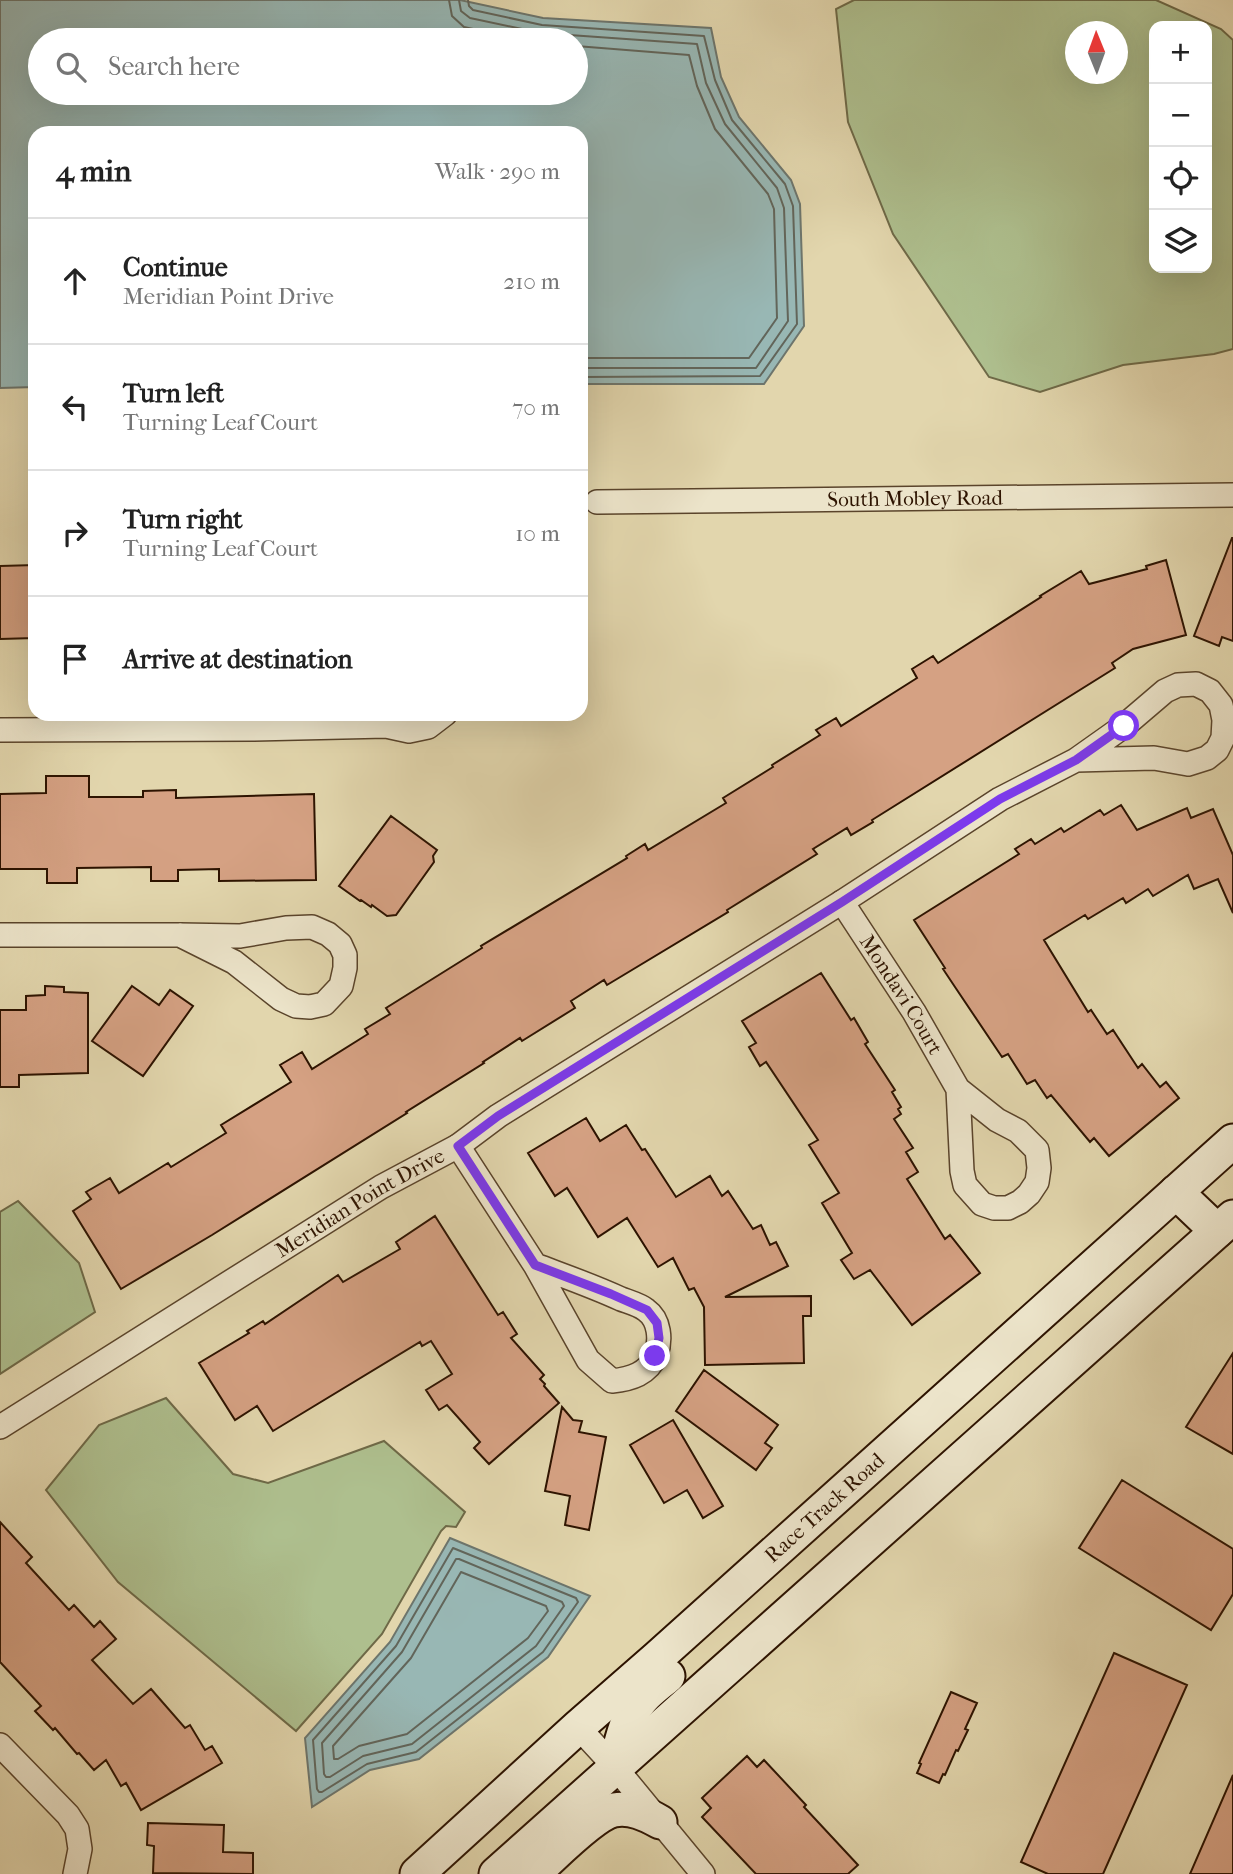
<!DOCTYPE html>
<html lang="en">
<head>
<meta charset="utf-8">
<style>
  body { margin:0; font-family:"IM FELL French Canon",serif; background:#f2f2f2; color:#222 }
  .controls { position:absolute; right:21px; top:21px; display:grid; overflow:hidden; border-radius:14px; box-shadow:0 7px 28px #0002 }
  .controls button { width:63px; height:63px; display:grid; place-items:center; padding:0; border:0; border-bottom:2px solid #e0e0e0; background:#fff; color:#222; font:35px sans-serif }
  .compass { position:absolute; left:1065px; top:21px; width:63px; height:63px; border-radius:50%; background:#fff; box-shadow:0 7px 28px #0002; rotate:359deg }
  .stop { position:absolute; width:21px; height:21px; margin:-16px; border:5px solid #7c3aed; border-radius:50%; background:#fff }
  .stop.end { background:#7c3aed; border-color:#fff; box-shadow:0 2px 7px #0008 }
  .list { margin:0; padding:0; list-style:none }
  h2 { display:flex; justify-content:space-between; align-items:center; height:91px; margin:0; padding:0 28px; font-size:30px }
  h2 small { font-size:23px; font-weight:400; color:#767676 }
  .list li { display:grid; grid-template-columns:46px 1fr auto; gap:21px; align-items:center; box-sizing:border-box; height:126px; padding:0 28px; border-top:2px solid #e0e0e0 }
  .list b { display:block; font-size:26px; white-space:nowrap }
  .list p { margin:0; font-size:23px; white-space:nowrap; color:#767676 }
  .list em { font-size:23px; font-style:normal; color:#767676 }
  .icon { flex:none; width:38px; height:38px; fill:none; stroke:currentColor; stroke-width:2; stroke-linecap:round; stroke-linejoin:round }
  .map { position:relative; flex:none; width:1233px; height:1874px; overflow:hidden }
  .search { position:absolute; background:#fff; box-shadow:0 7px 28px #0002; left:28px; top:28px; width:560px; height:77px; display:flex; align-items:center; gap:18px; box-sizing:border-box; padding:0 24px; border-radius:38px; color:#767676; font-size:26px }
  .panel { position:absolute; background:#fff; box-shadow:0 7px 28px #0002; left:28px; top:126px; width:560px; height:595px; border-radius:21px }
  .map>svg:first-child { display:block }
  .green { fill:#aebf8e; stroke:#6e6947; stroke-width:2; fill-rule:evenodd }
  .water { fill:#98b7b4; stroke:#6d756c; stroke-width:2; fill-rule:evenodd }
  .lines { fill:none; stroke-linecap:round; stroke-linejoin:round }
  .shore { stroke:#62655a; stroke-width:2 }
  .building { fill:#d5a183; stroke:#2d1300; stroke-width:2 }
  .minor-casing { stroke:#5a442b; stroke-width:26 }
  .secondary-casing { stroke:#2d1300; stroke-width:37 }
  .minor { stroke:#ece4ca; stroke-width:23 }
  .secondary { stroke:#ece4ca; stroke-width:33 }
  .route { stroke:#7c3aed; stroke-width:9 }
  .labels { text-anchor:middle; dominant-baseline:central; stroke-width:6; stroke-linejoin:round; paint-order:stroke }
  .street-label { font-size:21px; fill:#2d1300; stroke:#ece4ca }
</style>
</head>
<body>
<div class="map">
<svg width="1233" height="1874" viewBox="0 0 1233 1874">
  <rect width="100%" height="100%" fill="#e2d6ad"/>
  <filter id="stains"><feTurbulence type="fractalNoise" baseFrequency=".00286" numOctaves="4"/><feColorMatrix values="0 0 0 0 .2 0 0 0 0 .09 0 0 0 0 .02 0 0 0 .5 -.17"/></filter>
  <radialGradient id="worn" r=".72"><stop offset=".6" stop-color="#630" stop-opacity="0"/><stop offset="1" stop-color="#630" stop-opacity=".3"/></radialGradient>
  <path class="green" d="M854 0H1156L1221 29 1233 40V349L1214 354 1123 365 1040 392 989 377 893 234 848 122 836 9ZM1154 26H1207V268H1154ZM1076 32H1118V74H1076Z
    M18 1201 79 1263 95 1312 0 1374V1212Z
    M166 1398 233 1474 268 1483 384 1441 465 1512 456 1527 446 1526 441 1531 382 1634 296 1731 118 1582 46 1490 99 1425Z"/>
  <path class="water" d="M0 0H460L543 18 711 28 721 77 739 117 791 180 800 204 804 326 764 384H581V133H35V387L0 388ZM40 40H576V93H40Z
    M450 1538 590 1596 548 1657 419 1759 370 1770 312 1807 305 1738 390 1642Z"/>
  <g class="lines">
    <path class="shore" d="M449 0 452 16 464 27 523 40
      M459 0 461 11 470 18 541 33 697 44 706 83 725 124 777 188 784 208 788 321 756 368H581
      M468 0 469 6 473 10 542 25 704 36 715 80 732 120 785 184 793 206 797 324 760 376 581 377
      M576 46 689 55 697 86 715 129 768 194 774 209 777 318 749 358H581
      M453 1548 576 1598 578 1602 543 1652 416 1752 367 1764 322 1792H319L317 1789 313 1740 396 1646Z
      M456 1559H459L562 1602 564 1606 536 1646 412 1744 363 1756 330 1777H326L324 1774 322 1743 402 1652Z
      M461 1572 546 1606 548 1611 528 1638 407 1734 359 1746 338 1759H334L333 1746 411 1658Z"/>
  </g>
  <path class="building" d="M1232 538H1233V641L1222 637 1219 646 1194 636Z
    M1166 560 1186 635 1133 649 1112 663 1115 668 872 820 873 822 851 835 847 828 813 849 817 854 727 910 728 912 607 985 604 980 571 1001 575 1008 522 1041 520 1038 483 1062 484 1063 406 1112 407 1113 212 1235 121 1289 73 1211 91 1199 86 1192 110 1178 119 1193 168 1163 171 1167 226 1133 221 1125 291 1082 280 1065 302 1052 312 1069 368 1034 365 1029 390 1014 386 1008 482 948 481 946 627 858 626 856 645 844 648 850 726 803 723 798 773 767 772 765 820 735 816 730 836 718 841 726 917 678 912 669 933 656 938 663 1041 597 1040 596 1081 571 1089 584 1147 569 1146 566Z
    M35 565V638L0 639V566Z
    M46 776H89V797H143V791L176 790V798L314 794 316 880 219 881V869L178 870V881H151V867L77 868V883H47V869H0V794L46 793Z
    M1121 805 1137 830 1187 808 1191 818 1213 809 1233 855V913L1218 879 1194 889 1188 875 1153 896 1148 889 1126 903 1123 898 1088 919 1085 915 1044 940 1088 1012 1091 1010 1107 1034 1113 1030 1138 1068 1142 1064 1160 1087 1166 1082 1179 1098 1109 1156 1094 1138 1090 1142 1051 1095 1047 1098 1035 1080 1027 1084 1008 1054 1002 1057 955 987 943 969 945 968 914 920 1019 854 1015 849 1031 839 1035 844 1061 828 1064 832 1100 810 1104 815Z
    M391 816 437 850 433 856 434 862 396 915 387 916 372 905 371 907 361 900 360 901 339 886Z
    M821 973 851 1020 854 1018 868 1042 865 1044 895 1090 892 1092 901 1107 898 1109 901 1114 894 1119 913 1148 906 1152 918 1172 907 1179 945 1239 950 1235 980 1273 912 1325 870 1270 854 1279 841 1260 852 1253 822 1203 839 1193 809 1145 818 1140 766 1062 760 1066 749 1047 756 1043 742 1021Z
    M45 986 64 987V992L88 993V1073L19 1075V1087H0V1010H26V996L45 995Z
    M132 986 159 1005 170 990 193 1006 143 1076 92 1041Z
    M586 1118 600 1141 626 1125 642 1150 645 1149 676 1197 710 1176 722 1196 728 1191 753 1229 761 1225 770 1245 776 1242 788 1266 725 1297 811 1296V1316H803L804 1363 705 1365 704 1307 694 1288 689 1290 673 1258 658 1267 627 1218 598 1237 567 1188 555 1196 528 1153Z
    M435 1216 498 1315 503 1312 517 1334 511 1338 544 1375 540 1379 545 1384 544 1386 559 1403 489 1464 474 1448 480 1442 447 1405 439 1410 426 1390 452 1374 431 1341 422 1346 420 1342 273 1431 257 1406 235 1420 199 1363 249 1333 247 1331 263 1321 265 1324 338 1275 343 1282 400 1249 396 1242Z
    M1233 1353V1454L1186 1427Z
    M704 1370 778 1425 765 1443 772 1448 756 1470 676 1411Z
    M562 1407 573 1420 582 1421 579 1432 606 1437 589 1530 565 1525 570 1496 545 1491Z
    M673 1420 723 1506 703 1518 687 1490 664 1503 630 1445Z
    M1122 1480 1233 1549V1594L1211 1630 1079 1548Z
    M0 1522 32 1557 26 1563 69 1610 74 1605 94 1627 100 1621 116 1639 92 1660 133 1704 151 1689 185 1728 190 1725 205 1750 212 1746 222 1763 141 1810 126 1783 121 1786 106 1760 94 1770 79 1753 77 1754 55 1728 53 1730 35 1711 41 1706 0 1662Z
    M1114 1653 1187 1685 1103 1874H1048L1021 1862Z
    M951 1692 977 1703 965 1729 968 1730 958 1751 956 1750 945 1775 943 1774 939 1783 917 1773 921 1764 919 1763Z
    M747 1756 757 1767 764 1760 806 1805 804 1807 858 1865 848 1874H756L702 1817 711 1808 702 1798Z
    M1233 1775V1874H1190Z
    M148 1823 224 1825 223 1852 253 1853V1874L153 1873 154 1846 147 1845Z"/>
  <g class="lines">
    <defs>
      <g id="minor">
        <path id="s1" d="M597 502 1233 495"/>
        <path d="M0 730 252 729 386 726 409 731 428 727 445 714"/>
        <path id="s2" d="M842 902 914 1012 958 1089 962 1171 965 1185 982 1204 994 1208H1008L1020 1202 1029 1194 1037 1182 1039 1168 1037 1150 1018 1131 997 1120 958 1089"/>
        <path d="M0 935H180L240 936 286 928 312 927 328 934 340 944 345 955V968L341 986 324 1004 310 1007 296 1006 281 999 234 962 180 935"/>
        <path d="M458 1146 535 1265 588 1360 612 1381C631 1379 648 1374 656 1355 661 1340 660 1320 646 1310 640 1305 629 1302 621 1299 593 1286 564 1276 535 1265"/>
        <path id="s3" d="M0 1427 381 1187 458 1146 498 1116 842 902 1000 799 1076 760 1124 726 1165 691 1178 685 1196 684 1210 691 1221 705 1224 720 1223 738 1217 750 1207 758 1188 764 1154 758 1076 760"/>
        <path d="M578 1727 615 1767 703 1874"/>
        <path d="M0 1745 68 1815 77 1829 80 1849 75 1874"/>
      </g>
      <g id="secondary">
        <path d="M1176 1192 1217 1231"/>
        <path d="M615 1767C621 1743 625 1718 642 1699 650 1690 660 1683 668 1676"/>
        <path id="s4" d="M417 1874 578 1727 657 1658 1233 1141"/>
        <path d="M496 1874 1233 1217"/>
        <path d="M533 1874C552 1858 592 1815 614 1810 631 1807 646 1814 660 1822"/>
      </g>
    </defs>
    <use href="#minor" class="minor-casing"/>
    <use href="#secondary" class="secondary-casing"/>
    <use href="#minor" class="minor"/>
    <use href="#secondary" class="secondary"/>
  </g>
  <g class="lines">
    <path class="route" d="M655 1356 659 1338 657 1323 647 1310 611 1294 535 1265 458 1146 498 1116 842 902 1000 799 1076 760 1124 726"/>
  </g>
  <g class="labels">
    <g class="street-label">
      <text stroke="none"><textPath href="#s1" startOffset="318">South Mobley Road</textPath></text>
      <text stroke="none"><textPath href="#s2" startOffset="110">Mondavi Court</textPath></text>
      <text stroke="none"><textPath href="#s3" startOffset="424">Meridian Point Drive</textPath></text>
      <text stroke="none"><textPath href="#s4" startOffset="548">Race Track Road</textPath></text>
    </g>
  </g>
  <rect width="100%" height="100%" filter="url(#stains)"/>
  <rect width="100%" height="100%" fill="url(#worn)"/>
</svg>
<div class="controls">
<button>+</button>
<button>−</button>
<button><svg class="icon" aria-label="locate" viewBox="0 0 24 24"><circle cx="12" cy="12" r="6"/><path d="M12 2v4M12 18v4M2 12h4M18 12h4"/></svg></button>
<button><svg class="icon" aria-label="layers" viewBox="0 0 24 24"><path d="M12 4l9 5-9 5-9-5zM3 14l9 5 9-5"/></svg></button>
</div>
<svg class="compass" viewBox="-18 -18 36 36"><path d="M0-13l5 13h-10z" fill="#e53935"/><path d="M0 13l5-13h-10z" fill="#767676"/></svg>
<div class="stop" style="left:1124px;top:726px"></div>
<div class="stop end" style="left:655px;top:1356px"></div>
<div class="search"><svg class="icon" aria-label="search" viewBox="0 0 24 24"><circle cx="10" cy="10" r="6"/><path d="M15 15l6 6"/></svg>Search here</div>
<section class="panel">
<h2>4 min<small>Walk · 290 m</small></h2>
<ul class="list">
<li><svg class="icon" aria-label="ahead" viewBox="0 0 24 24"><path d="M12 20V5M6 11l6-6 6 6"/></svg><div><b>Continue</b><p>Meridian Point Drive</p></div><em>210 m</em></li>
<li><svg class="icon" aria-label="left" viewBox="0 0 24 24"><path d="M17 20v-9H6M10 6l-5 5 5 5"/></svg><div><b>Turn left</b><p>Turning Leaf Court</p></div><em>70 m</em></li>
<li><svg class="icon" aria-label="right" viewBox="0 0 24 24"><path d="M7 20v-9h11M14 6l5 5-5 5"/></svg><div><b>Turn right</b><p>Turning Leaf Court</p></div><em>10 m</em></li>
<li><svg class="icon" aria-label="arrive" viewBox="0 0 24 24"><path d="M6 21V4h12l-3 4 3 4H6"/></svg><div><b>Arrive at destination</b></div></li>
</ul>
</section>
</div>
</body>
</html>
